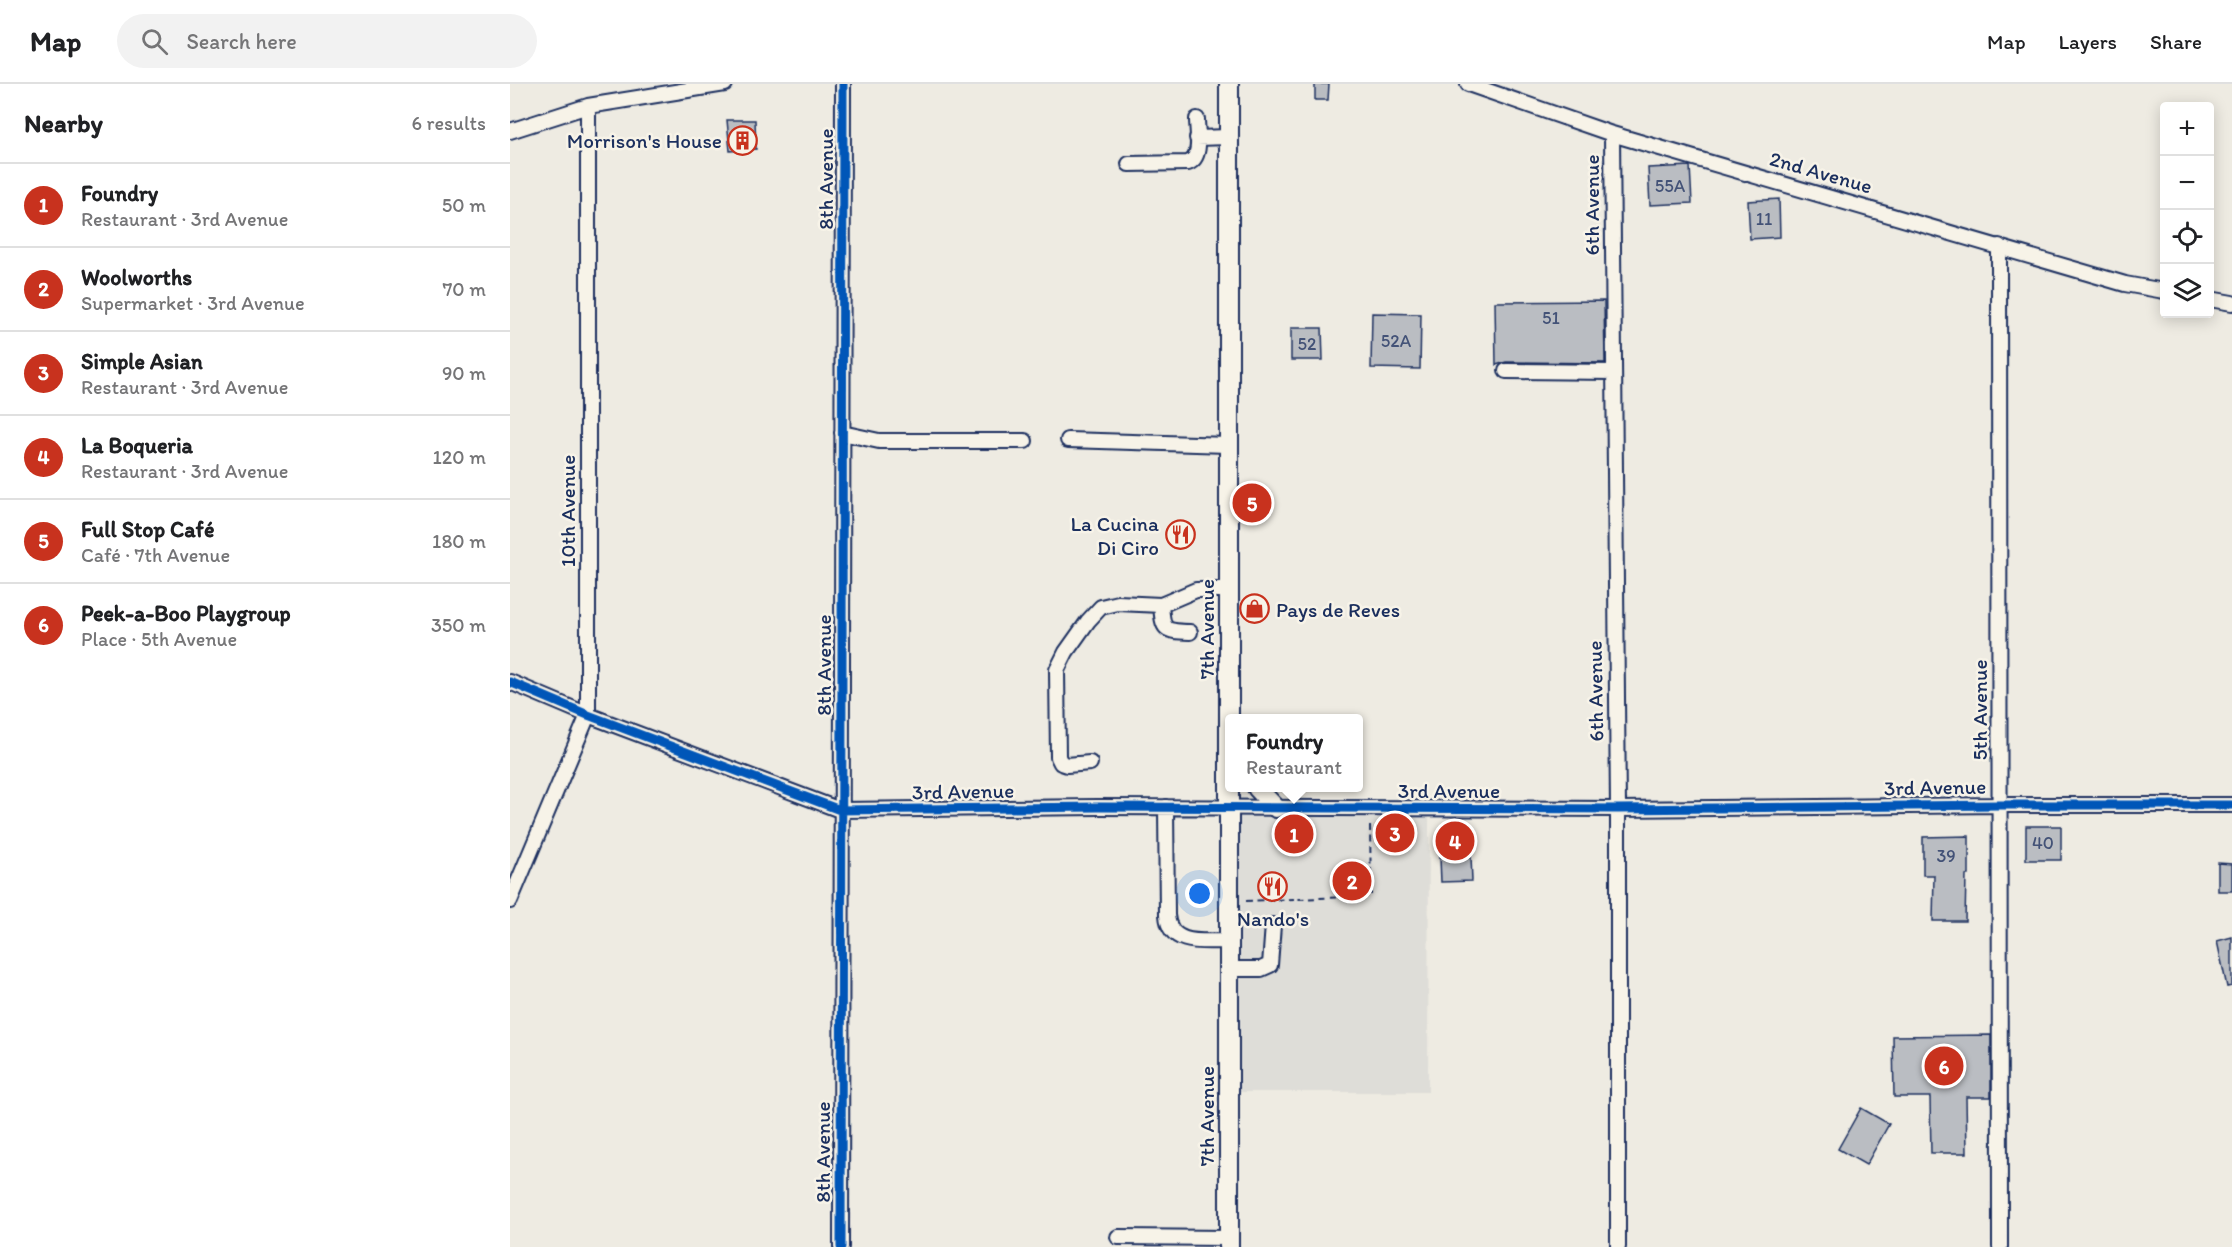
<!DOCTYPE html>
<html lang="en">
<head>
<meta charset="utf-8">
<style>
  body { margin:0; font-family:Itim,sans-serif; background:#f2f2f2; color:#202124 }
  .controls { position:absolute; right:18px; top:18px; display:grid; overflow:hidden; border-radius:6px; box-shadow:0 3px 15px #0003 }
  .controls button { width:54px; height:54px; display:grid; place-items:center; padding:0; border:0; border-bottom:2px solid #e0e0e0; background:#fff; color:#202124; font:30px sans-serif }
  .you { position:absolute; left:690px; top:810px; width:21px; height:21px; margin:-15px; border:4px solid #fff; border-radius:50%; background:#1a73e8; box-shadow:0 0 0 9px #1a73e833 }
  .badge { display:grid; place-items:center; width:39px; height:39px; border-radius:50%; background:#c8321e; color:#fff; font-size:20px; font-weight:700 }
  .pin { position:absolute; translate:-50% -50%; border:3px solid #fff; box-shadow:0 2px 6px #0006 }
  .popup { position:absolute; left:715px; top:630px; width:138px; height:78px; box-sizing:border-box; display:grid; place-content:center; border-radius:6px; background:#fff; filter:drop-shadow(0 2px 4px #0005); font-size:20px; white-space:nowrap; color:#757577 }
  .popup b { font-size:22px; color:#202124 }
  .popup::after { content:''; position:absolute; left:50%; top:100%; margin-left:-12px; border:12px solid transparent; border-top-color:#fff }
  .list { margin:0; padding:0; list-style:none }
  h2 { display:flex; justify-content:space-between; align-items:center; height:78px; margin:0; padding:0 24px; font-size:26px }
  h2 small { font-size:20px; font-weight:400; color:#757577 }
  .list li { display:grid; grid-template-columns:39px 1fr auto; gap:18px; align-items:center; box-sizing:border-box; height:84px; padding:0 24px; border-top:2px solid #e0e0e0 }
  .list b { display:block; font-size:22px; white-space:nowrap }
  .list p { margin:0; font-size:20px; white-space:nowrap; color:#757577 }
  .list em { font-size:20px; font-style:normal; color:#757577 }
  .icon { flex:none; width:33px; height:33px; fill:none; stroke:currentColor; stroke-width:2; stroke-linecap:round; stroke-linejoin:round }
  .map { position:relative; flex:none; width:1722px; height:1163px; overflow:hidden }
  header { display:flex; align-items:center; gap:36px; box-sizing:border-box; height:84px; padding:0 30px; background:#fff; border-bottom:2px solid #e0e0e0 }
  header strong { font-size:28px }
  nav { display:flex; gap:33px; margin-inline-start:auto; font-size:21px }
  .search { width:420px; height:54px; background:#f2f2f2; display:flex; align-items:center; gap:15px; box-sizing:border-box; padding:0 21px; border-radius:33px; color:#757577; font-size:22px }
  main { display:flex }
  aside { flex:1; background:#fff }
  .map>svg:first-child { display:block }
  .built { fill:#deddd8 }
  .building { fill:#babdc2; stroke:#1b2f5e; stroke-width:1.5 }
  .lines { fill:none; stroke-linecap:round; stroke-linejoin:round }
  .minor-casing { stroke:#1b2f5e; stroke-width:18 }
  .major-casing { stroke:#1b2f5e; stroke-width:22 }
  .path { stroke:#1b2f5e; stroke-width:2; stroke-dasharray:6 4.5; stroke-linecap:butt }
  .minor { stroke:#f7f3e8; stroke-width:14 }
  .major { stroke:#f7f3e8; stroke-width:18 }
  .cycleway-casing { stroke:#f7f3e8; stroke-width:13 }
  .cycleway { stroke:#0057b8; stroke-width:9 }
  .labels { text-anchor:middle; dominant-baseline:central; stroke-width:5; stroke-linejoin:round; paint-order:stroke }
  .number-label { font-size:18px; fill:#435277 }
  .poi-label { font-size:21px; fill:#1b2f5e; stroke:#f7f3e8; text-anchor:end }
  .street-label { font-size:21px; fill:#1b2f5e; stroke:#f7f3e8 }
</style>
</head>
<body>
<header>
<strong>Map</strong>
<div class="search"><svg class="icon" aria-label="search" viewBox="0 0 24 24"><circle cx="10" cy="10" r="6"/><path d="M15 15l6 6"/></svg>Search here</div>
<nav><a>Map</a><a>Layers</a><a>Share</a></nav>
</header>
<main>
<aside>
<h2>Nearby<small>6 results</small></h2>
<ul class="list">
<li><span class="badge">1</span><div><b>Foundry</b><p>Restaurant · 3rd Avenue</p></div><em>50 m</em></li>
<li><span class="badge">2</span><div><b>Woolworths</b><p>Supermarket · 3rd Avenue</p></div><em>70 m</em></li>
<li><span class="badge">3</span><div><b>Simple Asian</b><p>Restaurant · 3rd Avenue</p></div><em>90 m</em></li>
<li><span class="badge">4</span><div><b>La Boqueria</b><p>Restaurant · 3rd Avenue</p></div><em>120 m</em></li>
<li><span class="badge">5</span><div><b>Full Stop Café</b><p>Café · 7th Avenue</p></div><em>180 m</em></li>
<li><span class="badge">6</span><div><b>Peek-a-Boo Playgroup</b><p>Place · 5th Avenue</p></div><em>350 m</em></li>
</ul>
</aside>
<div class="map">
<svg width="1722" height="1163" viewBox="0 0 1722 1163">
  <rect width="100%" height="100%" fill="#eeebe2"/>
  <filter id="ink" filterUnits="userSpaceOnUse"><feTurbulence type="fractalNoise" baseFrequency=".0167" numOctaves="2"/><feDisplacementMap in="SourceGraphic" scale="12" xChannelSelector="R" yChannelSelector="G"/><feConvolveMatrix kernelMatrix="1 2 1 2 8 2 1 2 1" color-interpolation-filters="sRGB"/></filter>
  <g filter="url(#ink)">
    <path class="built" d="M724 728 919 729 918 1008H728Z"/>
    <path class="building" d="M805 0H819L818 16H805Z
      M217 36H245L246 65 220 67Z
      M1180 82 1182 119 1140 121 1138 84Z
      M1269 115 1270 153 1240 155 1238 117Z
      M1094 217 1095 279 996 278 986 281 985 218Z
      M862 229 911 230 910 285 861 284Z
      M781 244H812L813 276H781Z
      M1516 742H1551V776H1516Z
      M960 748 962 797 931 798 929 749Z
      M1459 752V791H1456L1455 837H1423L1424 791H1413V753Z
      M1708 779 1722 780V807H1708Z
      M1722 853V902L1717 903 1707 857Z
      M1481 951V1013H1456L1457 1069H1421L1420 1013H1384L1383 952Z
      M1351 1024 1379 1040 1356 1081 1328 1065Z"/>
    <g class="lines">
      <defs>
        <path id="minor" d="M958 0 1102 50 1615 200 1654 207
          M0 47 78 22 215 0
          M1102 50 1108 725V1163
          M687 54 719 53
          M619 80 678 79C693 74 687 48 687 35
          M1489 162 1490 1163
          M1700 215 1722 219
          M996 287 1103 288
          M332 349 369 357H515
          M558 356 718 361
          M651 521C653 547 654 547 680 548
          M0 598 78 631 330 726 588 723 1108 725 1490 721H1722
          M580 679 557 681 551 679 548 673 547 586 556 568 578 537 591 523 608 519 651 521 686 506H718
          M656 723 657 831C659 863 695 857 718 857
          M0 817 78 631V22
          M718 885H751L760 881 763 841
          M608 1153 719 1154
          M331 1163 333 0"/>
        <path id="major" d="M747 704 766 724
          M719 1163V0"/>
      </defs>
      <use href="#minor" class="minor-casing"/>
      <use href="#major" class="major-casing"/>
      <path class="path" d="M736 817 861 812 860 740"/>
      <use href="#minor" class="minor"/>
      <use href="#major" class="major"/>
      <defs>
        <path id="cycleway" d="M0 598 78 631 330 726 588 723 1108 725 1490 721H1722
          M331 1163 333 0"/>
      </defs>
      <use href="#cycleway" class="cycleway-casing"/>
      <use href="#cycleway" class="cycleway"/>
    </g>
  </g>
  <defs>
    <symbol id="building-ring" viewBox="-11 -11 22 22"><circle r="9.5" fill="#f7f3e8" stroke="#c8321e" stroke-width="1.5"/><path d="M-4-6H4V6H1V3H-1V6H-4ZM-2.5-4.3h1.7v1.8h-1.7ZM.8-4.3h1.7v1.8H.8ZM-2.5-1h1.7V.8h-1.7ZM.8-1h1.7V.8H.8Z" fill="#c8321e"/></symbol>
    <symbol id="restaurant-ring" viewBox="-11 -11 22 22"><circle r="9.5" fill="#f7f3e8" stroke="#c8321e" stroke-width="1.5"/><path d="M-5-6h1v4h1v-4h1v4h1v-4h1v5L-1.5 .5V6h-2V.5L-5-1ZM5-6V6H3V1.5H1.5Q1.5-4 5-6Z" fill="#c8321e"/></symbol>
    <symbol id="shop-ring" viewBox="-11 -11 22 22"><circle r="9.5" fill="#f7f3e8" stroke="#c8321e" stroke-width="1.5"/><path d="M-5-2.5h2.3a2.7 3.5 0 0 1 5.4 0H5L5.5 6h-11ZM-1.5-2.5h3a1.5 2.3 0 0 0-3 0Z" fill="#c8321e"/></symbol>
  </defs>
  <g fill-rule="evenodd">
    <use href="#building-ring" x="216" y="40" width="33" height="33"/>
    <use href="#restaurant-ring" x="654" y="434" width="33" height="33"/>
    <use href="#shop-ring" x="728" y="508" width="33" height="33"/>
    <use href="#restaurant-ring" x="746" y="786" width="33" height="33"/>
  </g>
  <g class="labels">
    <g class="number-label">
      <text x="1160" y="102">55A</text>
      <text x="1254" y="135">11</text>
      <text x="1041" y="234">51</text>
      <text x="886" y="257">52A</text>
      <text x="797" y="260">52</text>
      <text x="1533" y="759">40</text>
      <text x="1436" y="772">39</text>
    </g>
    <g class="poi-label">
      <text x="212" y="56">Morrison's House</text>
      <text x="649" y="439">La Cucina<tspan x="649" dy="24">Di Ciro</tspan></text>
      <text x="766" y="525" text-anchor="start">Pays de Reves</text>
      <text x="763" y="834" text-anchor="middle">Nando's</text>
    </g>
    <g class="street-label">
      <text transform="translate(1311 88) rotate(16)">2nd Avenue</text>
      <text transform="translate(315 95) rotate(-90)">8th Avenue</text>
      <text transform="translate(1081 121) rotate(-90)">6th Avenue</text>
      <text transform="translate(57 427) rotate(-90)">10th Avenue</text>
      <text transform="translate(696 545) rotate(-90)">7th Avenue</text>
      <text transform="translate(313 581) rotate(-90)">8th Avenue</text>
      <text transform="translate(1085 607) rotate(-91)">6th Avenue</text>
      <text transform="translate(1469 626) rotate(-90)">5th Avenue</text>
      <text transform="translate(1425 703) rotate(-1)">3rd Avenue</text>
      <text x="939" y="706">3rd Avenue</text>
      <text transform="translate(453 707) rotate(-1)">3rd Avenue</text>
      <text transform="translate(696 1032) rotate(-90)">7th Avenue</text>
      <text transform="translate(312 1068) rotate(-90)">8th Avenue</text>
    </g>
  </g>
</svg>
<div class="controls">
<button>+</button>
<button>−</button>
<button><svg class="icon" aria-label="locate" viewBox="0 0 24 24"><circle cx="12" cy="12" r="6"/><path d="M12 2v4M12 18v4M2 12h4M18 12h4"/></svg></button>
<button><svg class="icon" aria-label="layers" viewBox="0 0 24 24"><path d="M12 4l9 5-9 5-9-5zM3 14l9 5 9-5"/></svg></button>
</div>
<div class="you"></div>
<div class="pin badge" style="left:784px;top:750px">1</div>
<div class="popup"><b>Foundry</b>Restaurant</div>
<div class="pin badge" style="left:842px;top:797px">2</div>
<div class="pin badge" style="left:885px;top:749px">3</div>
<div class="pin badge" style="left:945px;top:757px">4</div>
<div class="pin badge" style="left:742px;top:419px">5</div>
<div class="pin badge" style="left:1434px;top:982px">6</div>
</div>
</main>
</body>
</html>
